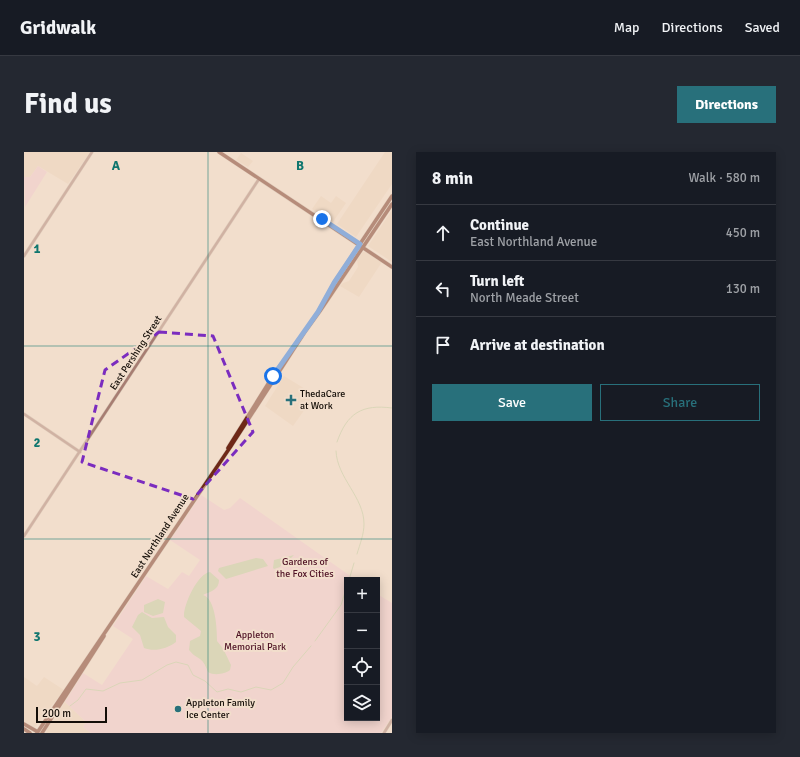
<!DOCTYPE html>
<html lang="en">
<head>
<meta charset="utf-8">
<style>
  body { margin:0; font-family:Signika,sans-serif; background:#242831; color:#f1f3f6 }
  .controls { position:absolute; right:12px; bottom:12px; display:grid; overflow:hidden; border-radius:0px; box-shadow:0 2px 10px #0003 }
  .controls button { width:36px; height:36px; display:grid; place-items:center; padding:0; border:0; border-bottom:1px solid #363941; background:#171b24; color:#f1f3f6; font:20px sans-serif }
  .scale { position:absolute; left:12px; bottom:10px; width:71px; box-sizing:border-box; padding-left:4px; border:2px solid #140e08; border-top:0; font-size:11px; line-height:14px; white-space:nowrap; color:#140e08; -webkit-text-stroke:3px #f2decc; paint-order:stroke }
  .stop { position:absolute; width:12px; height:12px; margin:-9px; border:3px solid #1a73e8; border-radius:50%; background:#fff }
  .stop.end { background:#1a73e8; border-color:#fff; box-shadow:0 1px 4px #0008 }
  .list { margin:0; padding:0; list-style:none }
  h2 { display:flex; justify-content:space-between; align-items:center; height:52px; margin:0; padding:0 16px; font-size:17px }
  h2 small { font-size:13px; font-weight:400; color:#9ea1a6 }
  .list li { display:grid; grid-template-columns:26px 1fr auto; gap:12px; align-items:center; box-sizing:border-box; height:56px; padding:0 16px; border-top:1px solid #363941 }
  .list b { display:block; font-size:15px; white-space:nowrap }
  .list p { margin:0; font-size:13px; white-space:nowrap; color:#9ea1a6 }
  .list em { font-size:13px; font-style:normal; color:#9ea1a6 }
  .actions { display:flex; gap:8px; padding:12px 16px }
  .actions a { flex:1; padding:9px 0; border:1px solid #28707b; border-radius:0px; text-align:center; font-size:14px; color:#28707b }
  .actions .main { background:#28707b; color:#fff }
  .icon { flex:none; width:22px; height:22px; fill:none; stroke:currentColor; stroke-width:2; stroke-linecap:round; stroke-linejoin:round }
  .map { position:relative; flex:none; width:368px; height:581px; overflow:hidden; border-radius:0px }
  header { display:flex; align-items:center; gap:24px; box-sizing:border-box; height:56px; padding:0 20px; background:#171b24; border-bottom:1px solid #363941 }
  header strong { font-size:19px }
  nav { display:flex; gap:22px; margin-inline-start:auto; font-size:14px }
  .intro { display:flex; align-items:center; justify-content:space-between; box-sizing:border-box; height:96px; padding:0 24px }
  h1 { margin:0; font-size:28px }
  .button { padding:10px 18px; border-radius:0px; background:#28707b; color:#fff; font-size:14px; font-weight:700 }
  main { display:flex; gap:24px; padding:0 24px }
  aside { flex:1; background:#171b24; border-radius:0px; box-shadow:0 2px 10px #0003 }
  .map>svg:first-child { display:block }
  .built { fill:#ecd2bb }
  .green { fill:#f0c7cf }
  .water { fill:#becca0 }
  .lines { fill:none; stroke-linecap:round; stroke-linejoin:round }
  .stream { stroke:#becca0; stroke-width:1 }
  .minor-casing { stroke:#cebdad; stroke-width:3.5 }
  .major-casing { stroke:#cebdad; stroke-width:4.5 }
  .minor { stroke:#a77d72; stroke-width:2.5 }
  .major { stroke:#6e2817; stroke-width:3.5 }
  .route { stroke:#1a73e8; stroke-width:5 }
  .marked { fill:none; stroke:#7b2cbf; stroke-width:3; stroke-dasharray:8 5; stroke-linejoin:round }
  .grid { fill:none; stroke:#0f766e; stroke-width:1; stroke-opacity:0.55 }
  .poi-dot { fill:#28707b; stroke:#f2decc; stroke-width:1.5 }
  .labels { text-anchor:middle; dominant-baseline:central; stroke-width:4; stroke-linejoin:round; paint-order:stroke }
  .street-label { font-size:10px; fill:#140e08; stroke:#f2decc }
  .poi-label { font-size:10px; fill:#140e08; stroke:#f2decc; text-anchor:start }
  .park-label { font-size:10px; fill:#4f1225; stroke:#f2decc }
  .grid-label { font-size:13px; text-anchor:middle; font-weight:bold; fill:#0f766e; stroke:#f2decc; stroke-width:4; stroke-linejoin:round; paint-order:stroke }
</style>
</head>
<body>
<header>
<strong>Gridwalk</strong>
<nav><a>Map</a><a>Directions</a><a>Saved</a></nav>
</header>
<div class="intro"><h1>Find us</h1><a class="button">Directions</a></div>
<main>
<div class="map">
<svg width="368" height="581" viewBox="0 0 368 581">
  <rect width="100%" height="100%" fill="#f2decc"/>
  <path class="built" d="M0 0H66L44 32 14 14 6 25H0Z
    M361 0H368V32L332 85 313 72Z
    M217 1 229 9 224 15 212 8Z
    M297 44 307 51 312 44 322 51 309 70 288 57Z
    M368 58V110L344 94Z
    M339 100H342L358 110 335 145 316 134 319 131 325 129 334 115 333 108Z
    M260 224 291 243 269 274 241 254Z
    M0 525 13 534 20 525 40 538 11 575H7L0 570Z
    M41 550 62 570 59 575 67 581H22L23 577Z"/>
  <path class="green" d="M14 14 23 20 1 55 0 25H6Z
    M177 343 200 358 206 356 216 346 332 428H323V566H353V442L368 451V565L357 581H67L59 575 62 570 41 550 59 521 78 533 109 487 89 474 122 424 144 437 158 420 165 424 176 408 146 388Z"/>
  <path class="water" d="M270 403 262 411 259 410 256 415 250 417 249 416 250 408Z
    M232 406 239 407 244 414 202 427 194 419 195 416Z
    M186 420 195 428C195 438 187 439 179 443 192 447 193 478 193 489 201 498 202 503 207 513L206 518C201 522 190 524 184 520 178 503 174 509 165 498L166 489 176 484 177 479 160 465C159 453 174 421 186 420Z
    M134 447 141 450 139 461 129 464 120 460V453Z
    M118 460 128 466 140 465 144 475 152 483V490C143 497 130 500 120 496L116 483 108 475 114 463Z"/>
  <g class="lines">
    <path class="stream" d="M313 290C323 261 338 252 368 256
      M312 299C313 326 340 345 340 372 340 382 336 392 333 402
      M325 428 330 411
      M291 489 317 453 323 434
      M46 554 54 548 62 537 79 539 96 531 118 528 143 513 152 510 164 513 169 523 181 529 193 540 204 537 217 540 232 535 247 538 259 531 269 515 287 494"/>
    <defs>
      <path id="minor" d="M0 104 68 0
        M0 262 56 300
        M0 384 235 27
        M360 581 368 568"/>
      <path id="major" d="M195 0 368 115
        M294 161 310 131 368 44
        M204 296 249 224 296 159 368 52
        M0 572 14 580
        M0 577 6 581
        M13 581 207 294 284 175
        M18 581 80 484"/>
    </defs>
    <use href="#minor" class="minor-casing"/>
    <use href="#major" class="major-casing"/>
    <use href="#minor" class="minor"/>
    <use href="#major" class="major"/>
  </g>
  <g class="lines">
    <path class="route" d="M249 224 294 160 310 131 336 92 298 67"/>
  </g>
  <path d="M0 0H368V581H0ZM135 180 189 184 229 280 169 347 58 310 81 218Z" fill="#f2decc" fill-opacity=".55" fill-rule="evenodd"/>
  <path class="marked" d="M135 180 189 184 229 280 169 347 58 310 81 218Z"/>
  <path class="grid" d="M184 0V581M0 194H368M0 387H368"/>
  <g class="poi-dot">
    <path d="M265 242h4v4h4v4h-4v4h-4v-4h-4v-4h4z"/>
    <circle cx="154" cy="557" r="4"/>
  </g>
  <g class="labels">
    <g class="street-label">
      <text transform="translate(112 201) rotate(-57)">East Pershing Street</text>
      <text transform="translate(136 384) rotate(-57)">East Northland Avenue</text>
    </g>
    <g class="poi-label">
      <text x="276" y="242">ThedaCare<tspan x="276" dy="12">at Work</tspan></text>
      <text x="162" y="551">Appleton Family<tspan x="162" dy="12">Ice Center</tspan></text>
    </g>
    <g class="park-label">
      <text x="281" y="410">Gardens of<tspan x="281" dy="12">the Fox Cities</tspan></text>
      <text x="231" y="483">Appleton<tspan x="231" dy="12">Memorial Park</tspan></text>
    </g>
  </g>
  <g class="grid-label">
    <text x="92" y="18">A</text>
    <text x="276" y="18">B</text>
    <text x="13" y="101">1</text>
    <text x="13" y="295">2</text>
    <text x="13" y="489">3</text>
  </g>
</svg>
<div class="controls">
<button>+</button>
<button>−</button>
<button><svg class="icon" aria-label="locate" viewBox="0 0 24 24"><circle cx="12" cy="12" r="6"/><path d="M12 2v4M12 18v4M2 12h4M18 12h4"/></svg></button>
<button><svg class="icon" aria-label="layers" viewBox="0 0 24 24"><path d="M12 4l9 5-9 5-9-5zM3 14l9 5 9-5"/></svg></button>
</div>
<div class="scale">200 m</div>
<div class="stop" style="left:249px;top:224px"></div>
<div class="stop end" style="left:298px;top:67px"></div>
</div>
<aside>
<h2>8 min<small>Walk · 580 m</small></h2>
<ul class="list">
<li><svg class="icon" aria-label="ahead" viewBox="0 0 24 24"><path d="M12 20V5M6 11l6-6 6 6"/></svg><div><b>Continue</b><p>East Northland Avenue</p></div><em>450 m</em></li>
<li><svg class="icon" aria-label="left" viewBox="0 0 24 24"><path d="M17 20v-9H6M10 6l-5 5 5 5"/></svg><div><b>Turn left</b><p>North Meade Street</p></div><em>130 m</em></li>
<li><svg class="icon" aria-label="arrive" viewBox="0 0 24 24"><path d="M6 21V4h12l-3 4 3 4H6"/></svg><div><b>Arrive at destination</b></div></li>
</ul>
<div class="actions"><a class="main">Save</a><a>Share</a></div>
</aside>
</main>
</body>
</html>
